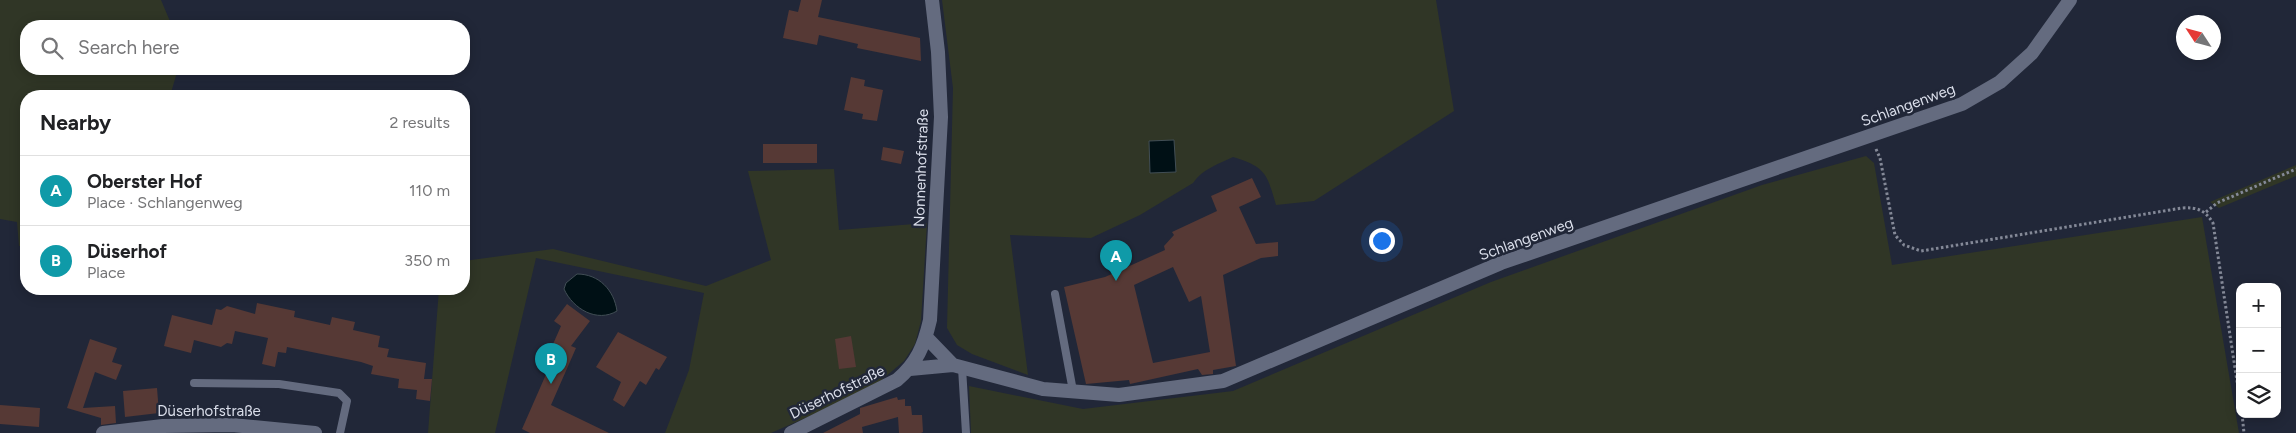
<!DOCTYPE html>
<html lang="en">
<head>
<meta charset="utf-8">
<style>
  body { margin:0; font-family:Figtree,sans-serif; background:#f2f2f2; color:#202124 }
  .controls { position:absolute; right:15px; bottom:15px; display:grid; overflow:hidden; border-radius:10px; box-shadow:0 2px 12px #0003 }
  .controls button { width:45px; height:45px; display:grid; place-items:center; padding:0; border:0; border-bottom:1px solid #e0e0e0; background:#fff; color:#202124; font:25px sans-serif }
  .compass { position:absolute; left:2176px; top:15px; width:45px; height:45px; border-radius:50%; background:#fff; box-shadow:0 2px 12px #0003; rotate:306deg }
  .you { position:absolute; left:1381px; top:240px; width:18px; height:18px; margin:-12px; border:4px solid #fff; border-radius:50%; background:#1a73e8; box-shadow:0 0 0 8px #1a73e833 }
  .badge { display:grid; place-items:center; width:32px; height:32px; border-radius:50%; background:#db2777; color:#fff; font-size:16px; font-weight:700 }
  .pin { position:absolute; translate:-50% -41px; filter:drop-shadow(0 1px 2px #0008) }
  .pin::after { content:''; position:absolute; top:26px; width:18px; height:15px; background:inherit; clip-path:polygon(0 0,100% 0,50% 100%) }
  .list { margin:0; padding:0; list-style:none }
  h2 { display:flex; justify-content:space-between; align-items:center; height:65px; margin:0; padding:0 20px; font-size:21px }
  h2 small { font-size:16px; font-weight:400; color:#757577 }
  .list li { display:grid; grid-template-columns:32px 1fr auto; gap:15px; align-items:center; box-sizing:border-box; height:70px; padding:0 20px; border-top:1px solid #e0e0e0 }
  .list b { display:block; font-size:19px; white-space:nowrap }
  .list p { margin:0; font-size:16px; white-space:nowrap; color:#757577 }
  .list em { font-size:16px; font-style:normal; color:#757577 }
  .icon { flex:none; width:28px; height:28px; fill:none; stroke:currentColor; stroke-width:2; stroke-linecap:round; stroke-linejoin:round }
  .map { position:relative; flex:none; width:2296px; height:433px; overflow:hidden }
  .search { position:absolute; background:#fff; box-shadow:0 2px 12px #0003; left:20px; top:20px; width:450px; height:55px; display:flex; align-items:center; gap:12px; box-sizing:border-box; padding:0 18px; border-radius:20px; color:#757577; font-size:19px }
  .panel { position:absolute; background:#fff; box-shadow:0 2px 12px #0003; left:20px; top:90px; width:450px; height:205px; border-radius:20px }
  .map>svg:first-child { display:block }
  .green { fill:#303626 }
  .water { fill:#001015; stroke:#414e55 }
  .building { fill:#563935; fill-rule:evenodd }
  .lines { fill:none; stroke-linecap:round; stroke-linejoin:round }
  .path { stroke:#848997; stroke-width:3; stroke-dasharray:2.5 2.5; stroke-linecap:butt }
  .service { stroke:#646b7f; stroke-width:8 }
  .minor { stroke:#646b7f; stroke-width:14 }
  .labels { text-anchor:middle; dominant-baseline:central; stroke-width:5; stroke-linejoin:round; paint-order:stroke }
  .street-label { font-size:15px; fill:#dadeea; stroke:#212738 }
</style>
</head>
<body>
<div class="map">
<svg width="2296" height="433" viewBox="0 0 2296 433">
  <rect width="100%" height="100%" fill="#212738"/>
  <path class="green" d="M0 0H161L172 26H26V69H178L170 96H26V247L19 246 17 222 0 219Z
    M942 0H1436L1454 111 1314 201 1276 205C1267 174 1266 167 1233 157 1219 164 1202 169 1193 183L1140 215 1091 238 1010 235 1028 375 972 354 957 345 947 328 953 88Z
    M1866 156 1874 163 1892 265 2202 217 2239 433H971L969 386 1083 409 1233 391 1491 282 1762 185Z
    M2296 165V176L2219 208 2210 202Z
    M834 169 839 230 927 223 921 321 915 344 904 361 878 383 844 401 771 433H665L689 370 704 293 536 258 495 433H428L439 289H464V261L553 249 706 286 771 260 748 171Z"/>
  <path class="water" d="M1174 140 1176 172 1150 173 1149 141Z
    M577 274C599 274 614 290 617 311 597 323 573 309 564 289L566 283Z"/>
  <path class="building" d="M801 0H822L818 17 920 38 921 61 857 48 858 44 819 35 817 45 783 38 789 10 798 12Z
    M851 77 865 80 864 86 883 90 877 121 862 119 863 114 844 110Z
    M763 144H817V163H763Z
    M883 147 904 151 901 164 881 160Z
    M1252 178 1261 197 1239 207 1256 244 1278 242V256L1261 258 1223 275 1236 366 1213 370V374L1202 375 1198 369 1130 384 1129 380 1086 384 1064 287 1105 277 1165 250 1164 246 1174 235 1172 232 1217 211 1211 196ZM1173 267 1189 302 1201 296 1210 352 1153 363 1134 285Z
    M257 303 295 311 294 317 330 325 332 317 355 322 353 330 380 336 378 347 389 349 387 357 426 363 424 379H432L430 401 416 399 417 390 398 388 399 379 371 374 373 366 361 362 287 347 286 353 278 352 275 367 262 364 268 338 235 331 232 344 227 343 221 347 194 340 191 353 164 346 172 315 212 325 216 309 221 310 227 306 255 314Z
    M567 304 590 321 571 346 576 348 551 405 609 433H530L522 429 551 363 546 360 561 326 554 321Z
    M618 332 667 357 659 370 656 368 646 385 640 381 624 407 613 400 621 382 596 367Z
    M851 336 856 367 839 369 835 339Z
    M90 339 117 348 112 362 122 365 116 380 95 372 83 408 115 406 116 423 101 425V418L67 408Z
    M157 388 159 413 125 417 123 391Z
    M897 397 898 400 905 399V406H911L912 415H922L923 432 921 433H899L898 417 862 427 863 433H823L860 414V408Z
    M0 405 40 408 39 427 0 424Z"/>
  <g class="lines">
    <path class="path" d="M1876 149 1880 158 1895 235 1904 245 1921 251 2182 208C2197 207 2205 210 2213 223L2240 401
      M2206 212 2217 203 2296 169
      M2242 414 2244 433"/>
    <path class="service" d="M1055 294 1073 391
      M962 368 966 433
      M194 383 279 384 339 393 347 401 340 433"/>
    <path class="minor" d="M926 337 953 365
      M910 369 953 365 1043 389 1119 395 1223 381 1501 263 1962 104 2000 82 2032 53 2070 0
      M103 433 163 426 232 425 315 433
      M791 433 897 380C917 363 924 346 930 320L941 117 938 52 932 0"/>
  </g>
  <g class="labels">
    <g class="street-label">
      <text transform="translate(1908 105) rotate(-20)">Schlangenweg</text>
      <text transform="translate(921 168) rotate(-88)">Nonnenhofstraße</text>
      <text transform="translate(1526 239) rotate(-20)">Schlangenweg</text>
      <text transform="translate(837 392) rotate(-26)">Düserhofstraße</text>
      <text x="209" y="411">Düserhofstraße</text>
    </g>
  </g>
</svg>
<div class="controls">
<button>+</button>
<button>−</button>
<button><svg class="icon" aria-label="layers" viewBox="0 0 24 24"><path d="M12 4l9 5-9 5-9-5zM3 14l9 5 9-5"/></svg></button>
</div>
<svg class="compass" viewBox="-18 -18 36 36"><path d="M0-13l5 13h-10z" fill="#e53935"/><path d="M0 13l5-13h-10z" fill="#757577"/></svg>
<div class="you"></div>
<div class="pin badge" style="left:1116px;top:281px;background:#0f9aa8">A</div>
<div class="pin badge" style="left:551px;top:384px;background:#0f9aa8">B</div>
<div class="search"><svg class="icon" aria-label="search" viewBox="0 0 24 24"><circle cx="10" cy="10" r="6"/><path d="M15 15l6 6"/></svg>Search here</div>
<section class="panel">
<h2>Nearby<small>2 results</small></h2>
<ul class="list">
<li><span class="badge" style="background:#0f9aa8">A</span><div><b>Oberster Hof</b><p>Place · Schlangenweg</p></div><em>110 m</em></li>
<li><span class="badge" style="background:#0f9aa8">B</span><div><b>Düserhof</b><p>Place</p></div><em>350 m</em></li>
</ul>
</section>
</div>
</body>
</html>
